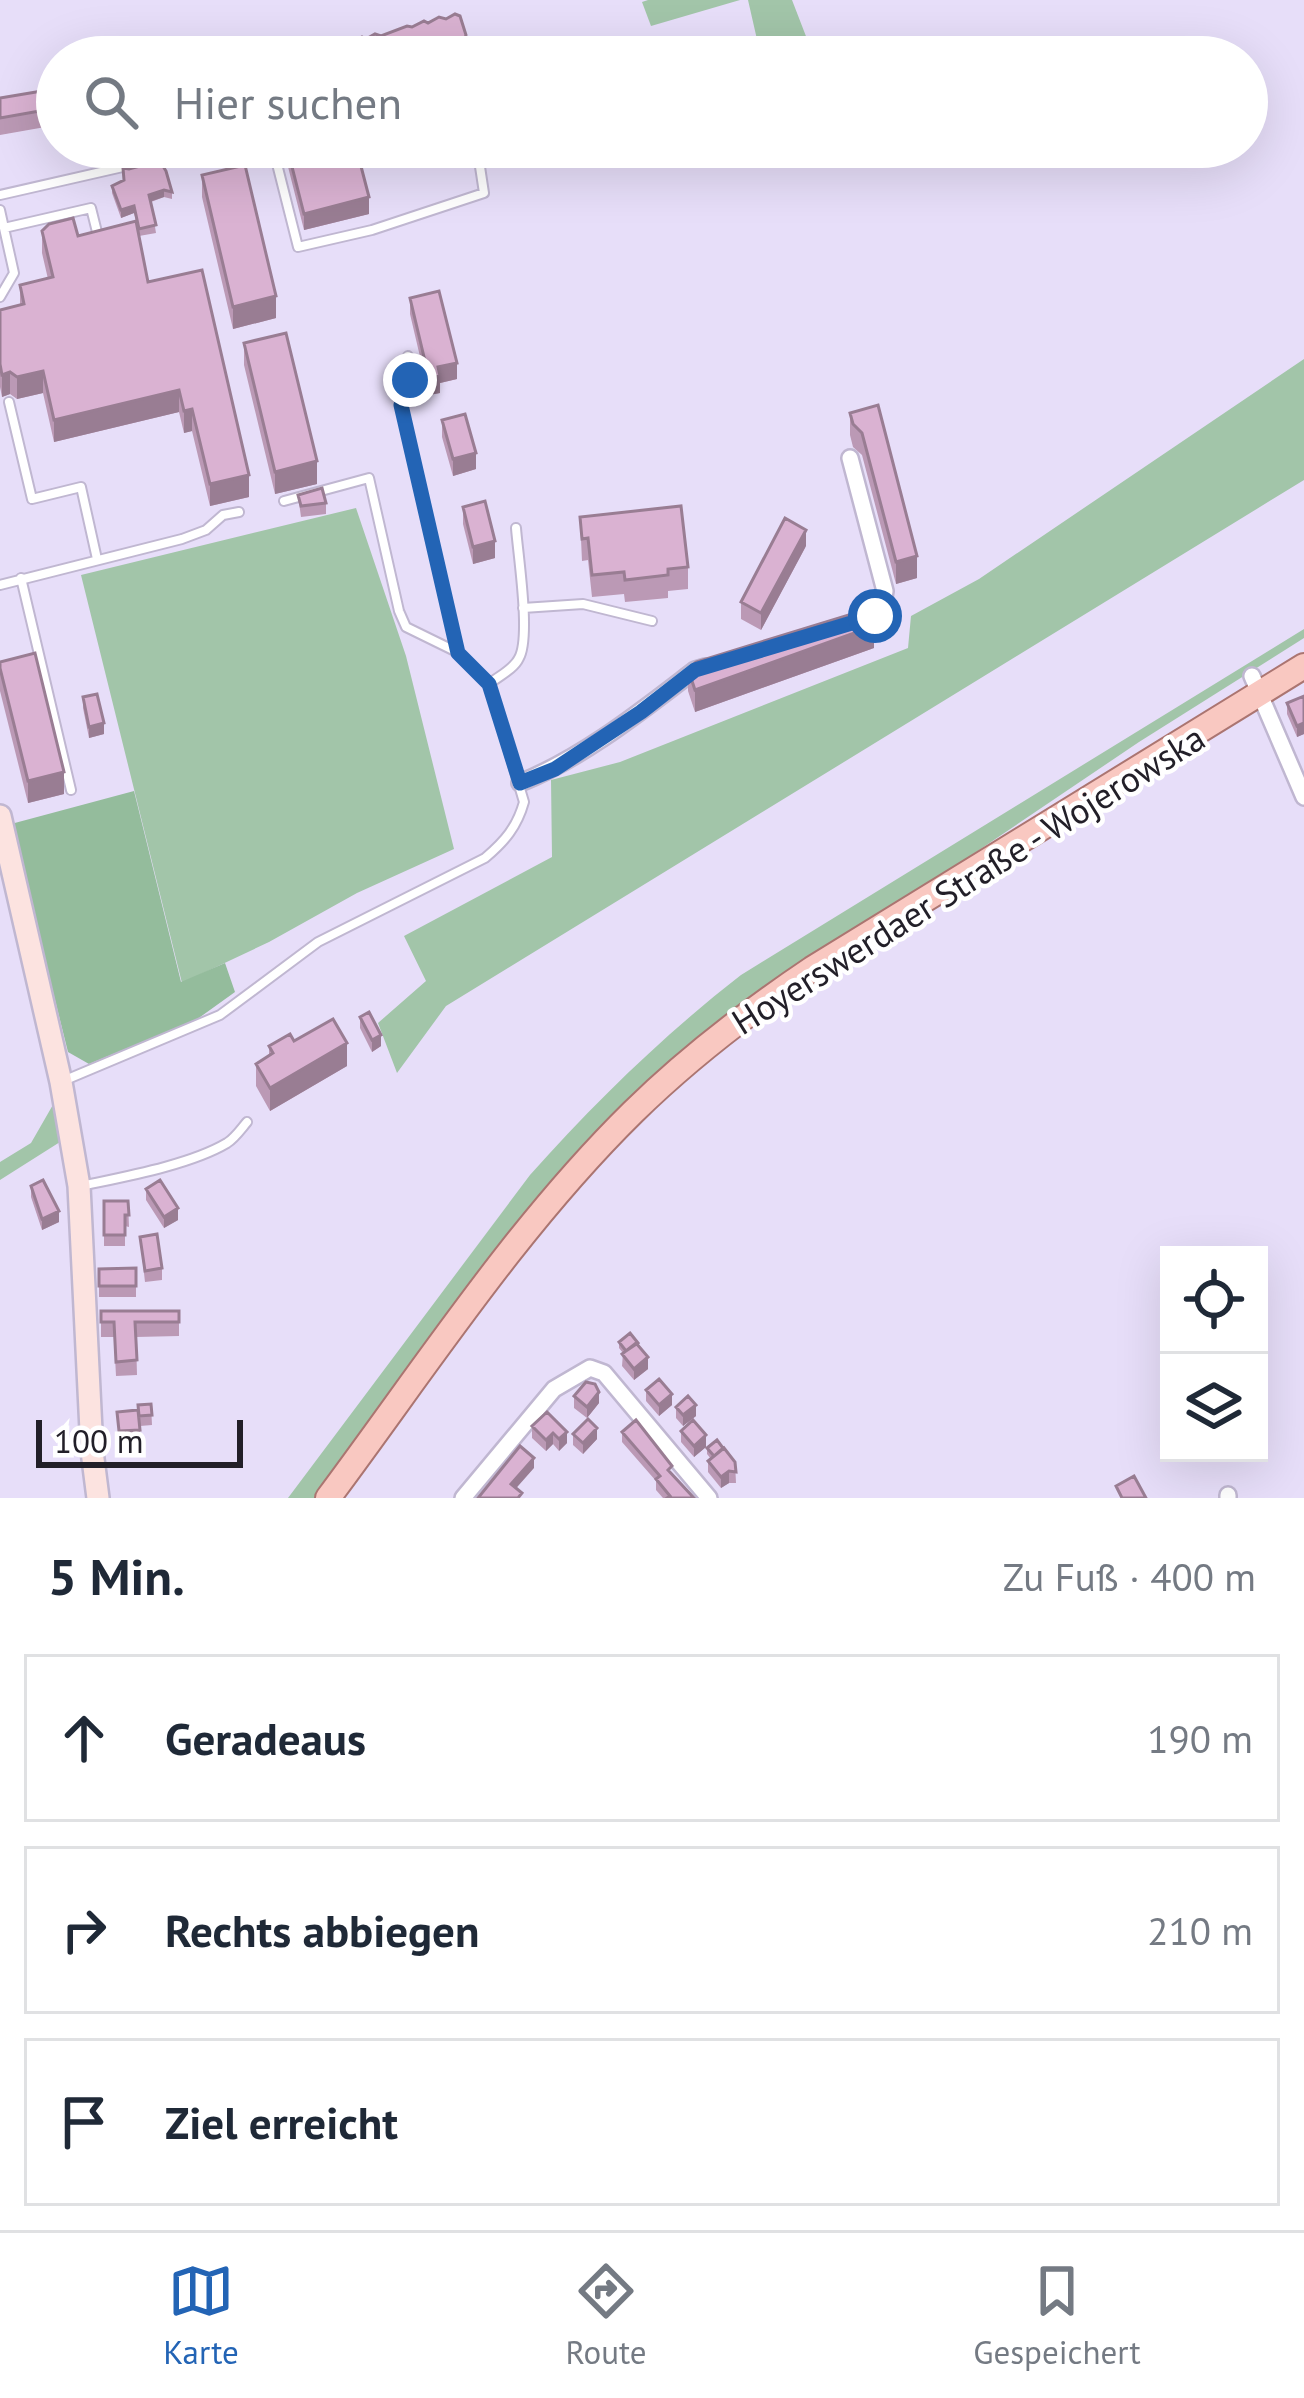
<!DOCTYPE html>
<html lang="de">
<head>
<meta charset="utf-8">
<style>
  body { margin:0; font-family:"PT Sans",sans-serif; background:#f2f2f3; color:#1f2937 }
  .controls { position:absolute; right:36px; bottom:36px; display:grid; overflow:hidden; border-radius:0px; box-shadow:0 12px 48px #0002 }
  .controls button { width:108px; height:108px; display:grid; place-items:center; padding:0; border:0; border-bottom:3px solid #e0e1e3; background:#fff; color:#1f2937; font:60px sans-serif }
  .scale { position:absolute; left:36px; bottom:30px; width:207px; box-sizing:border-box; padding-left:12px; border:6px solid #221f28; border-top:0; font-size:33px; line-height:42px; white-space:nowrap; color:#221f28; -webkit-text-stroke:9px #fff; paint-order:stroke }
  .stop { position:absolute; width:36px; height:36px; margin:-27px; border:9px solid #2364b5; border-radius:50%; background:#fff }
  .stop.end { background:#2364b5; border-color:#fff; box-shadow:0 3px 12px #0008 }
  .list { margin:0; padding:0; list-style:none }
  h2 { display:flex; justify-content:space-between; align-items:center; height:156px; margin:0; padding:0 48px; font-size:51px }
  h2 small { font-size:39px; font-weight:400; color:#747a83 }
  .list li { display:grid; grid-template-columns:78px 1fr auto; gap:36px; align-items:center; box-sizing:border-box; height:168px; margin:0 24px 24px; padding:0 24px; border:3px solid #e0e1e3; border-radius:0px }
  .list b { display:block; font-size:45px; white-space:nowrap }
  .list em { font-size:39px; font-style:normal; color:#747a83 }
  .icon { flex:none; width:66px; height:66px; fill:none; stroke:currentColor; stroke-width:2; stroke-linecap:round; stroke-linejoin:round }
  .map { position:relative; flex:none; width:1304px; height:1498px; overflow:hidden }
  .search { position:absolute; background:#fff; box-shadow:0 12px 48px #0002; left:36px; right:36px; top:36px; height:132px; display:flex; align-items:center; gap:30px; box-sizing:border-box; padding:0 42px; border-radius:66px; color:#747a83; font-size:45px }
  .sheet { height:732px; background:#fff }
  nav { display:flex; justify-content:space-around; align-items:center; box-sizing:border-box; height:168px; border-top:3px solid #e0e1e3; background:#fff; font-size:33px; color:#747a83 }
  nav a { display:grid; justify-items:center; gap:6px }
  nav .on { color:#2364b5 }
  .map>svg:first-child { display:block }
  .green { fill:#a2c5a9 }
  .forest { fill:#94bc9c }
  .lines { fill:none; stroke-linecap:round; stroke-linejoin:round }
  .lane-casing { stroke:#c0b7d1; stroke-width:12 }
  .street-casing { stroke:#c0b7d1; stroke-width:20 }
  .secondary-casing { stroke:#c0b7d1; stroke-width:26 }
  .primary-casing { stroke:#ab7571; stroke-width:28 }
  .lane { stroke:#fff; stroke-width:8 }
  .street { stroke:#fff; stroke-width:15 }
  .secondary { stroke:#fce3e0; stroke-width:21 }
  .primary { stroke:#f9c8c1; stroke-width:24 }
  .wall { fill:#bb99b5 }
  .shaded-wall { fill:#997d93 }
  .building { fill:#dab2d2; stroke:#997d93; stroke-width:3 }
  .route { stroke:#2364b5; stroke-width:15 }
  .labels { text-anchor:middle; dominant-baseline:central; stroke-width:9; stroke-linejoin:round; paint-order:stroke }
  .street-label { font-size:36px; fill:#221f28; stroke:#fff }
</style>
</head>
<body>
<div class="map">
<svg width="1304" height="1498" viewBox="0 0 1304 1498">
  <rect width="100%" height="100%" fill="#e7def9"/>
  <path class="green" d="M648 0H740L651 26 642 2Z
    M748 0H792L814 57H761Z
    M1304 359V480L446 1006 397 1073 378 1023 426 981 404 936 552 857 551 780 620 762 908 648 911 616 979 579Z
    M356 508 406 656 454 849 357 893 269 942 182 983 81 575Z
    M1304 629V638L1139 742 702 1037 317 1498H288L530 1175C594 1103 665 1034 741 975Z
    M54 1103 60 1142 0 1180V1162L31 1143Z"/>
  <path class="forest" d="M134 791 181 982 225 963 235 992 196 1020 89 1064 68 1052 11 824Z"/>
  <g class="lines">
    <defs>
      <path id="lane" d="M268 147 274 152 298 247 372 230 484 193 477 147
        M149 161 231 147
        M0 195 149 161 147 147
        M0 210 14 273 0 297
        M4 228 91 208 98 236
        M408 356 410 379 401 405 458 653 489 684
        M9 402 32 499 81 487 97 559
        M284 501 369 478 399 611 406 627 457 652
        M21 578 71 790
        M0 585 182 539 206 530 223 515 239 512
        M523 608 583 604 652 621
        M63 1081 220 1015 318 942 485 858C505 841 517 827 524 802L489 684C499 676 514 669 519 658 531 637 518 555 516 528
        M81 1186C123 1177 190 1165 227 1143 235 1138 241 1129 247 1122"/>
      <path id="street" d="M850 458 885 591C883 613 874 616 854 622
        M1252 676 1304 797
        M520 783C584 757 640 712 695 670L705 667
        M1228 1495V1498
        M463 1498 554 1389 590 1368 604 1373 709 1498"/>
      <path id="secondary" d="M0 816 61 1082 79 1186 92 1451 98 1498"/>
      <path id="primary" d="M328 1498C425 1368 517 1226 633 1112 688 1058 748 1012 812 969L1304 666"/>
    </defs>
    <use href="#lane" class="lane-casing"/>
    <use href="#street" class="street-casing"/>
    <use href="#secondary" class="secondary-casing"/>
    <use href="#primary" class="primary-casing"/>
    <use href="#lane" class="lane"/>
    <use href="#street" class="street"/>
    <use href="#secondary" class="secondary"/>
    <use href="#primary" class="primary"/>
  </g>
  <path class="wall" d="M0 98 51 109V126L0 135Z
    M283 147H356L369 214 304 230Z
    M202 175 276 318 233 329 202 197Z
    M123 180 172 192V199L164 197 151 202 156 233 139 236 148 282 249 497 210 506 192 431 184 433 179 412 54 442 43 393 17 399 10 394 2 397 0 387V310L20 305V285L48 279 42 253V231L78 236 136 221 134 213 121 218 112 193V186Z
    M410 298 457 379 440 383V393L429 395 410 314Z
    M244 343 317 484 275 494 244 365Z
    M878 405 917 578 896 584 862 455 853 447 850 435V413Z
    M442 420 476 469 453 476 442 437Z
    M298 495 326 503V514L301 517Z
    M463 507 495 558 473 564 463 524Z
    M580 517 688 567V589L668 591V598L625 602 624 594 592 597 588 560 582 561Z
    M806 546 761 630 741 619V602Z
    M874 648 695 712 688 691V669Z
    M0 662 64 794 28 803 0 691Z
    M1304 696V734L1297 737 1287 714V703Z
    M83 697 104 734 89 738 83 708Z
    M360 1017 381 1046 372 1052 360 1028Z
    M294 1041 347 1066 270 1111 256 1086V1064L269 1056V1046Z
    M31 1186 59 1222 42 1230 31 1197Z
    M146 1189 178 1220 164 1228 146 1200Z
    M104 1201H128L129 1227 125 1226V1246H104Z
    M140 1237 162 1268V1280L145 1282Z
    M136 1268V1297H99V1269Z
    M101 1311H179V1336L136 1337 137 1375 116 1376 114 1337H101Z
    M619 1342 638 1345 648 1369 634 1380 622 1366 623 1353 619 1348Z
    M646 1390 672 1405 659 1416 646 1401Z
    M574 1396 599 1403 587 1418 574 1408Z
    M151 1404 152 1425 140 1426V1441L119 1442 117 1412 138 1410Z
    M676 1407 696 1416 683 1426 676 1418Z
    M547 1412 567 1443 559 1451 553 1444 546 1451 532 1438V1426Z
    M681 1431 706 1447 694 1457 681 1442Z
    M622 1432 672 1474 694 1498H663L656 1490V1481L622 1442Z
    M573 1434 597 1439 583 1454 573 1445Z
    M707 1448 735 1462 736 1483H729L721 1488 708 1472V1461L711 1459 707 1454Z"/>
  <path class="shaded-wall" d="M164 190V197L149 202V195Z
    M369 197V214L304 230V214Z
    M134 206V213L121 218V210Z
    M276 296V318L233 329V307Z
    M457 363V379L440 383V393L429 395V378L438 367Z
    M43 371V393L17 399V377Z
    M10 372V394L2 397V375Z
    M179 390V412L54 442V420Z
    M192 409V431L184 433V411Z
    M476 453V469L453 476V459Z
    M317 461V484L275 494V472Z
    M249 475V497L210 506V484Z
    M806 530V546L761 630V613Z
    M495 541V558L473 564V547Z
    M917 556V578L896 584V562Z
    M874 626V648L695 712V690Z
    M104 723V734L89 738V727Z
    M1304 723V734L1297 737V726Z
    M64 772V794L28 803V781Z
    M381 1035V1046L372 1052V1040Z
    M347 1043V1066L270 1111V1088Z
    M178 1208V1220L164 1228V1217Z
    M59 1211V1222L42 1230V1219Z
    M648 1357V1369L634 1380V1369Z
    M599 1392V1403L587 1418V1407Z
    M672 1394V1405L659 1416V1405Z
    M696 1405V1416L683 1426V1415Z
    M597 1428V1439L583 1454V1443Z
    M567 1432V1443L559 1451V1439Z
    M553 1433V1444L546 1451V1440Z
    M706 1435V1447L694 1457V1446Z
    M534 1458V1468L511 1494V1484Z
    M729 1471V1483L721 1488V1477Z"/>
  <path class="building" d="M455 14 460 16 466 35 462 48 469 51 471 55 470 57H316L336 53 340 44 344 41 351 43 362 37 366 39 375 34 381 36 407 26 412 27 424 21 428 23 439 17 446 19Z
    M48 90 51 109 0 118V98Z
    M287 147H356L369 197 304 214Z
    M155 162 161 163 166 171 172 192 164 190 149 195 156 225 139 229 134 206 121 210 112 186 124 180 123 168 129 169Z
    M245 165 276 296 233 307 202 175Z
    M73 218 78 236 136 221 148 282 202 270 249 475 210 484 192 409 184 411 179 390 54 420 43 371 17 377 10 372 2 375 0 364V310L24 304 20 285 53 277 42 231 49 224Z
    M439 291 457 363 438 367 440 376 429 378 410 298Z
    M286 333 317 461 275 472 244 343Z
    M878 405 917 556 896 562 862 433 853 424 850 413Z
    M465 414 476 453 453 459 442 420Z
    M322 488 326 503 301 506 298 495Z
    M485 501 495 541 473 547 463 507Z
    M681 506 688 567 668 569V575L625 580 624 572 592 575 588 538 582 539 580 517Z
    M785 518 806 530 761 613 741 602Z
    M868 609 874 626 695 690 688 669 696 662Z
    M35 653 64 772 28 781 0 668V662Z
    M97 694 104 723 89 727 83 697Z
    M1304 696V723L1297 726 1287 703Z
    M369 1012 381 1035 372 1040 360 1017Z
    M333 1019 347 1043 270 1088 256 1064 273 1053 269 1046 290 1034 294 1041Z
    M43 1180 59 1211 42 1219 31 1186Z
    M160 1180 178 1208 164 1217 146 1189Z
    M104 1201H128L129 1215H125V1235H104Z
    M157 1234 162 1268 145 1271 140 1237Z
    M136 1268V1286H99V1269Z
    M101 1311H179V1322H135L137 1360 116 1362 114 1322H101Z
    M630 1333 638 1343 626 1351 619 1342Z
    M636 1343 648 1357 634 1369 622 1354Z
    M659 1379 672 1394 659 1405 646 1390Z
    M586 1382 595 1384 599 1392 587 1407 574 1396Z
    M688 1396 696 1405 683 1415 676 1407Z
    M151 1404 152 1415 139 1416 138 1405Z
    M138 1410 140 1430 119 1431 117 1412Z
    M547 1412 567 1432 559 1439 553 1433 546 1440 532 1426Z
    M588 1419 597 1428 583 1443 573 1434Z
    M636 1420 672 1466 668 1470 694 1498H667L670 1496 656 1479 660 1476 622 1432Z
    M693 1420 706 1435 694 1446 681 1431Z
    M717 1440 723 1448 714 1456 707 1448Z
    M520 1446 534 1458 511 1484 522 1493 518 1498H478Z
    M724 1448 735 1462 736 1472 729 1471 721 1477 708 1461Z
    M1134 1476 1146 1498H1122L1116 1486Z"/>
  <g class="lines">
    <path class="route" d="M410 380 401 405 458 653 489 684 520 783 555 769 641 712 695 670 875 616"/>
  </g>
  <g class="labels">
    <g class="street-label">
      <text transform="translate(968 879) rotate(-32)">Hoyerswerdaer Straße - Wojerowska</text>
    </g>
  </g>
</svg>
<div class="controls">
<button><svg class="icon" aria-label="locate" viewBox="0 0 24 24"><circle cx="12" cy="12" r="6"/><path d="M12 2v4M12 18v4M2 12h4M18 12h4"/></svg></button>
<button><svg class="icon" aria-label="layers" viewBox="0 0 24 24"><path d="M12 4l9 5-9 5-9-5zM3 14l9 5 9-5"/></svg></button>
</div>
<div class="scale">100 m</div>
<div class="stop" style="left:875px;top:616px"></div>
<div class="stop end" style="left:410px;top:380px"></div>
<div class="search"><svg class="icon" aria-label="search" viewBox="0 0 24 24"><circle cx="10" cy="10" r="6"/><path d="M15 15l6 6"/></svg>Hier suchen</div>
</div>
<section class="sheet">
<h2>5 Min.<small>Zu Fuß · 400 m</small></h2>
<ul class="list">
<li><svg class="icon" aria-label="ahead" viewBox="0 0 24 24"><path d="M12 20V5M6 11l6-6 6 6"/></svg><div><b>Geradeaus</b></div><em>190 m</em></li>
<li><svg class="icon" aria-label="right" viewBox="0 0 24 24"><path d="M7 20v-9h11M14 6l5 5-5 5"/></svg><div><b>Rechts abbiegen</b></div><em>210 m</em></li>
<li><svg class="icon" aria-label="arrive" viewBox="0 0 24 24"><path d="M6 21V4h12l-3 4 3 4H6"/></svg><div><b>Ziel erreicht</b></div></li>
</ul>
</section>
<nav>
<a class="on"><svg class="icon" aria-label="map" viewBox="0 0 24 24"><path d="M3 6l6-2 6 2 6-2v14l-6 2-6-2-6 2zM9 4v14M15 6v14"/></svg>Karte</a>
<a><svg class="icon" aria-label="directions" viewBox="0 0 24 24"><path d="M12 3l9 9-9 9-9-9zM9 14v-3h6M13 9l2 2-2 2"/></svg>Route</a>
<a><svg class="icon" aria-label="saved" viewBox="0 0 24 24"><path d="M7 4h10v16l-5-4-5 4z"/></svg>Gespeichert</a>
</nav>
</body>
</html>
